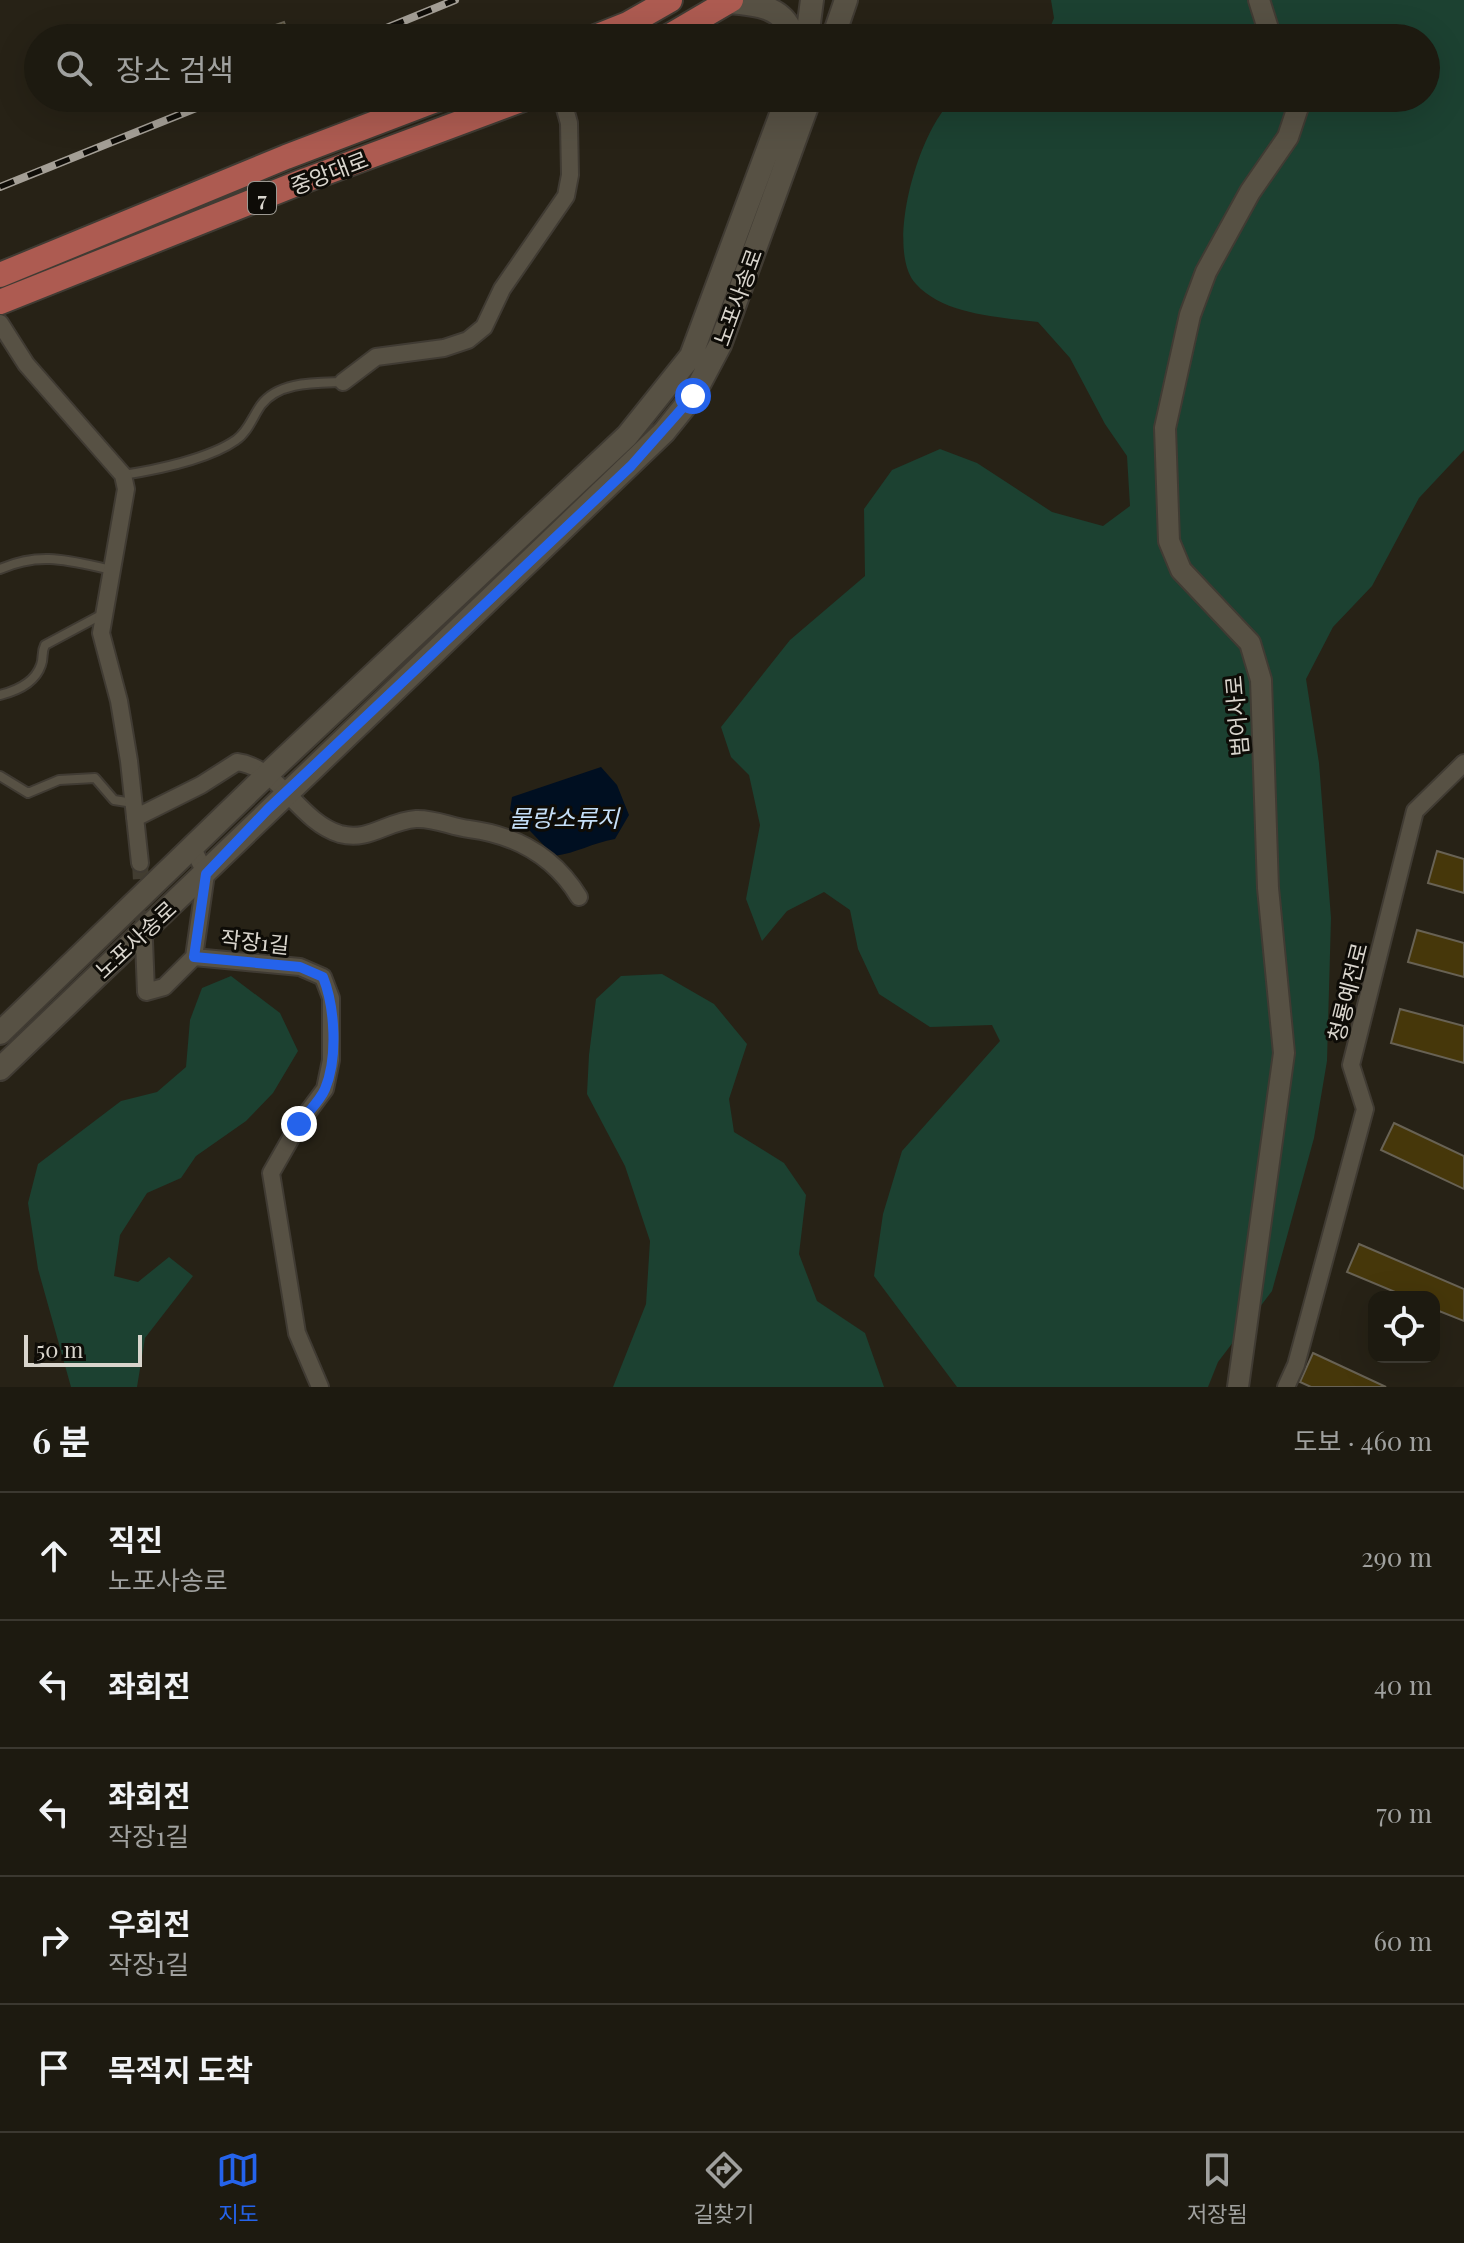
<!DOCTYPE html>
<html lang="ko">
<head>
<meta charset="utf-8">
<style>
  body { margin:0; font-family:"Playfair Display","Noto Sans KR",serif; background:#252319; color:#f1f3f6 }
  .controls { position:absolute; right:24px; bottom:24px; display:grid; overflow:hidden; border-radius:16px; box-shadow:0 8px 32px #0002 }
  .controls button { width:72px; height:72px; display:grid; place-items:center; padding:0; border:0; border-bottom:2px solid #3b3830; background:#1d1a10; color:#f1f3f6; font:40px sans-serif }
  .scale { position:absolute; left:24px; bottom:20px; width:118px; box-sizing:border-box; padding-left:8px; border:4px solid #d9d5cd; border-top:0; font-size:22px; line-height:28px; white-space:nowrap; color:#d9d5cd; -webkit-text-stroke:6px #0e0c07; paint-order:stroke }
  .stop { position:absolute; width:24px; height:24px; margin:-18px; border:6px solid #2563eb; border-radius:50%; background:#fff }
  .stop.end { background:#2563eb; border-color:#fff; box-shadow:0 2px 8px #0008 }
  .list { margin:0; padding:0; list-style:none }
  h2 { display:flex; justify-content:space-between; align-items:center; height:104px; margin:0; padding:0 32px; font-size:34px }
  h2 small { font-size:26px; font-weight:400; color:#a0a19f }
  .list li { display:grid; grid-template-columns:52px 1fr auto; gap:24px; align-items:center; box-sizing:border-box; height:128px; padding:0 32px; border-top:2px solid #3b3830 }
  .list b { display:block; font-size:30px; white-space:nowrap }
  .list p { margin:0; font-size:26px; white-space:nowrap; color:#a0a19f }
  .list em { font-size:26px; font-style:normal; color:#a0a19f }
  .icon { flex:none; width:44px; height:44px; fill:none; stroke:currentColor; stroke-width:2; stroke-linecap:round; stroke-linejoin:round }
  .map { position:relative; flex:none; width:1464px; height:1387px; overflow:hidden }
  .search { position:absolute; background:#1d1a10; box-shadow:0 8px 32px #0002; left:24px; right:24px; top:24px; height:88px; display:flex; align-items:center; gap:20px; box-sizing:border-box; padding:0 28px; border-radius:44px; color:#a0a19f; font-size:30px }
  .sheet { height:744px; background:#1d1a10 }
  nav { display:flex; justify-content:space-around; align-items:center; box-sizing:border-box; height:112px; border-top:2px solid #3b3830; background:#1d1a10; font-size:22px; color:#a0a19f }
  nav a { display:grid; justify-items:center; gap:4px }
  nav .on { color:#2563eb }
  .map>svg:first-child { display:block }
  .green { fill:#1c4131 }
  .water { fill:#000f21 }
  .building { fill:#46370a; stroke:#686254; stroke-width:2 }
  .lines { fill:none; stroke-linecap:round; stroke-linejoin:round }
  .minor-tunnel { stroke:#423d31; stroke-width:16; stroke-dasharray:16 8; stroke-linecap:butt }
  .service-casing { stroke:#403b33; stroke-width:12 }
  .minor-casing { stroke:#403b33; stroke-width:20 }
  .tertiary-casing { stroke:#403b33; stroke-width:24 }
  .secondary-casing { stroke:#403b33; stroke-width:26 }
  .primary-casing { stroke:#403b33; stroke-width:28 }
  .service { stroke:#575144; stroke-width:8 }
  .minor { stroke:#575144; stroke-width:16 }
  .tertiary { stroke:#575144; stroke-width:20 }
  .secondary { stroke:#575144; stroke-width:22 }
  .primary { stroke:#ad5b51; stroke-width:24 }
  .rail-casing { stroke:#a49f96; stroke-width:8 }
  .rail { stroke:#0e0c07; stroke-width:5; stroke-dasharray:15; stroke-linecap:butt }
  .route { stroke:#2563eb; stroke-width:10 }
  .labels { text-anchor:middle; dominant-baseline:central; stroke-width:6; stroke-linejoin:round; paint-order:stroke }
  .shield { fill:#0e0c07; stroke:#9c9992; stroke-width:2 }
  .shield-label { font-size:20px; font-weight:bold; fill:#d9d5cd }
  .street-label { font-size:22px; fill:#d9d5cd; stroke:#0e0c07 }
  .water-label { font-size:24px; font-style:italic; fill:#c5dff8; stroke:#0e0c07 }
</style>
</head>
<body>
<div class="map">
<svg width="1464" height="1387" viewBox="0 0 1464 1387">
  <rect width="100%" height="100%" fill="#272216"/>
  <path class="green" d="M1051 0H1464V450L1419 498 1372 586 1333 627 1306 679 1319 763 1331 918 1327 1061 1314 1138 1272 1291 1218 1362 1208 1387H957L874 1276 883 1214 902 1151 1000 1041 992 1025 930 1027 879 994 858 949 850 910 824 892 787 911 762 941 746 899 760 825 749 775 731 757 721 727 790 640 865 576 864 509 892 470 940 449 977 463 1052 512 1103 526 1130 506 1127 456 1105 424 1070 358 1038 322C999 317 944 315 916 284 883 249 921 121 956 98H1426V38H1046L1054 18Z
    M662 974 714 1004 747 1044 729 1099 734 1132 784 1163 806 1195 799 1254 817 1301 865 1333 884 1387H613L646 1304 650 1241 625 1166 587 1094 589 1055 596 999 621 976Z
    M231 976 280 1013 298 1051 273 1093 246 1121 196 1156 181 1178 147 1193 120 1235 114 1276 138 1282 169 1257 193 1276 145 1338 137 1387H71L38 1269 28 1203 38 1164 121 1101 157 1092 186 1067 190 1020 202 988Z"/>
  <path class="water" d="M601 767 617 785 629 815 615 839C592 843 577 853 554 856L510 810 512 797Z"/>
  <path class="building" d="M284 22 290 38H243V36Z
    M1437 851 1464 859V893L1428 883Z
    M1417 930 1464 943V977L1408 962Z
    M1400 1009 1464 1026V1063L1391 1043Z
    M1394 1123 1464 1156V1189L1381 1150Z
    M1359 1244 1464 1289V1321L1434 1309V1297H1407L1347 1272Z
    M1313 1353 1386 1387H1311L1300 1382Z"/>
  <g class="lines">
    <path class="minor-tunnel" d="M140 863 144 936"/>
    <defs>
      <path id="service" d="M123 475C155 470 209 459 236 440 248 432 253 416 261 405 279 381 317 383 343 382
        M0 569C41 551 70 561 112 570
        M0 695C16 691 35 683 41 665 44 657 41 653 45 645L103 614
        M0 776 28 793 59 780 95 778 114 800 133 803"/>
      <path id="minor" d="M0 323 26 364 123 475 126 489 101 633 119 701 129 761 140 863
        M343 382 376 357 444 348 468 340 484 327 502 289 566 196 570 175 569 123 562 98
        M135 818 201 785 237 762C279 767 298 821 340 834 369 842 387 821 416 819 435 818 451 827 469 829 515 835 554 856 579 897
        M193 849 206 874 194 957
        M144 941 146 992 164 987 194 957
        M194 957 300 967 323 977 331 998V1060L325 1089 299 1124 271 1173 297 1333 320 1387
        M1286 1387 1296 1365 1365 1109 1351 1065 1415 811 1464 763"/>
      <path id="tertiary" d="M1259 0 1271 38
        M1238 1387 1284 1053 1268 888 1261 680 1250 643 1181 570 1169 541 1165 428 1190 315 1206 272 1250 192 1288 137 1299 104 1297 98"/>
      <path id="secondary" d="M727 2C755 4 786 6 793 38
        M807 38 812 0
        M833 38 846 0
        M0 1033 276 766 627 436 691 356 787 98
        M0 1069 664 432 693 396 720 345 810 98"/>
      <path id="primary" d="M593 38 628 24 670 0
        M666 38 731 0
        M0 275 286 157 441 98
        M0 302 306 180 526 98"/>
    </defs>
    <use href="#service" class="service-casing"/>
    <use href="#minor" class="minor-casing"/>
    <use href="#tertiary" class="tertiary-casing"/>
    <use href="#secondary" class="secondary-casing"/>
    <use href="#primary" class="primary-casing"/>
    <use href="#service" class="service"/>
    <use href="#minor" class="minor"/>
    <use href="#tertiary" class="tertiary"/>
    <use href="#secondary" class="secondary"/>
    <use href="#primary" class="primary"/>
    <defs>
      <path id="rail" d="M362 38 455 0
        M0 187 221 98"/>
    </defs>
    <use href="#rail" class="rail-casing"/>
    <use href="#rail" class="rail"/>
  </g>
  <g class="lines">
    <path class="route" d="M299 1124C307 1113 320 1101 325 1089 338 1058 335 1007 323 977L300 967 194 957 206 874 268 809 631 466 693 396"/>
  </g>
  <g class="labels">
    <rect class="shield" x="248" y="182" width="28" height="32" rx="6"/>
    <g class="shield-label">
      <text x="262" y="198">7</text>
    </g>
    <g class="street-label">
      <text transform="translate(329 172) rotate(-21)">중앙대로</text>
      <text transform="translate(737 297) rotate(-70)">노포사송로</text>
      <text transform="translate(1236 716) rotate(-95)">범어사로</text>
      <text transform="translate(135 939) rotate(-43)">노포사송로</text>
      <text transform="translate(255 941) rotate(6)">작장1길</text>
      <text transform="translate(1347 992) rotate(-76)">청룡예전로</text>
    </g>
    <g class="water-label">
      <text x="564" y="817">물랑소류지</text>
    </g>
  </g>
</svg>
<div class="controls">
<button><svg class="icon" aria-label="locate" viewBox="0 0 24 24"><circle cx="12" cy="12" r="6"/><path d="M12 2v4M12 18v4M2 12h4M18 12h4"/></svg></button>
</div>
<div class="scale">50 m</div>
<div class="stop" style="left:693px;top:396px"></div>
<div class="stop end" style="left:299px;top:1124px"></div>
<div class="search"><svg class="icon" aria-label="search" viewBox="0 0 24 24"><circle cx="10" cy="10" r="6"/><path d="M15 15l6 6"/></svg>장소 검색</div>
</div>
<section class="sheet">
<h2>6 분<small>도보 · 460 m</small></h2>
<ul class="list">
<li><svg class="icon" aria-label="ahead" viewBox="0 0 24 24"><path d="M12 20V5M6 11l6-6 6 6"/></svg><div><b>직진</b><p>노포사송로</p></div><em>290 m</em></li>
<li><svg class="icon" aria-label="left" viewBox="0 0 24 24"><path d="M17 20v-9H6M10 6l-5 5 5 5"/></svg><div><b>좌회전</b></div><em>40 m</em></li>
<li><svg class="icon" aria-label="left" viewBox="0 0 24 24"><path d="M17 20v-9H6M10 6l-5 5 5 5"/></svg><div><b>좌회전</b><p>작장1길</p></div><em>70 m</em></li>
<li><svg class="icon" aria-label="right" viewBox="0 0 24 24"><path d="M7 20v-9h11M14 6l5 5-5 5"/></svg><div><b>우회전</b><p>작장1길</p></div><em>60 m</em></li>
<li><svg class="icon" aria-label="arrive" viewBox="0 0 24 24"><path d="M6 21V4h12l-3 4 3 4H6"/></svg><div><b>목적지 도착</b></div></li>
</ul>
</section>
<nav>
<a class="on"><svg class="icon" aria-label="map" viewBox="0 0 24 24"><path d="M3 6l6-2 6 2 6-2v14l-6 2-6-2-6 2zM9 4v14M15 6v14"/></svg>지도</a>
<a><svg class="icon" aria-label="directions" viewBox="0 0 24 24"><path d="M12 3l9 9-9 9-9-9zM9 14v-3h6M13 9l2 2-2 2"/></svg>길찾기</a>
<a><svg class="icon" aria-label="saved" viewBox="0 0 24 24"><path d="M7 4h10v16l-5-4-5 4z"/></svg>저장됨</a>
</nav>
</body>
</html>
